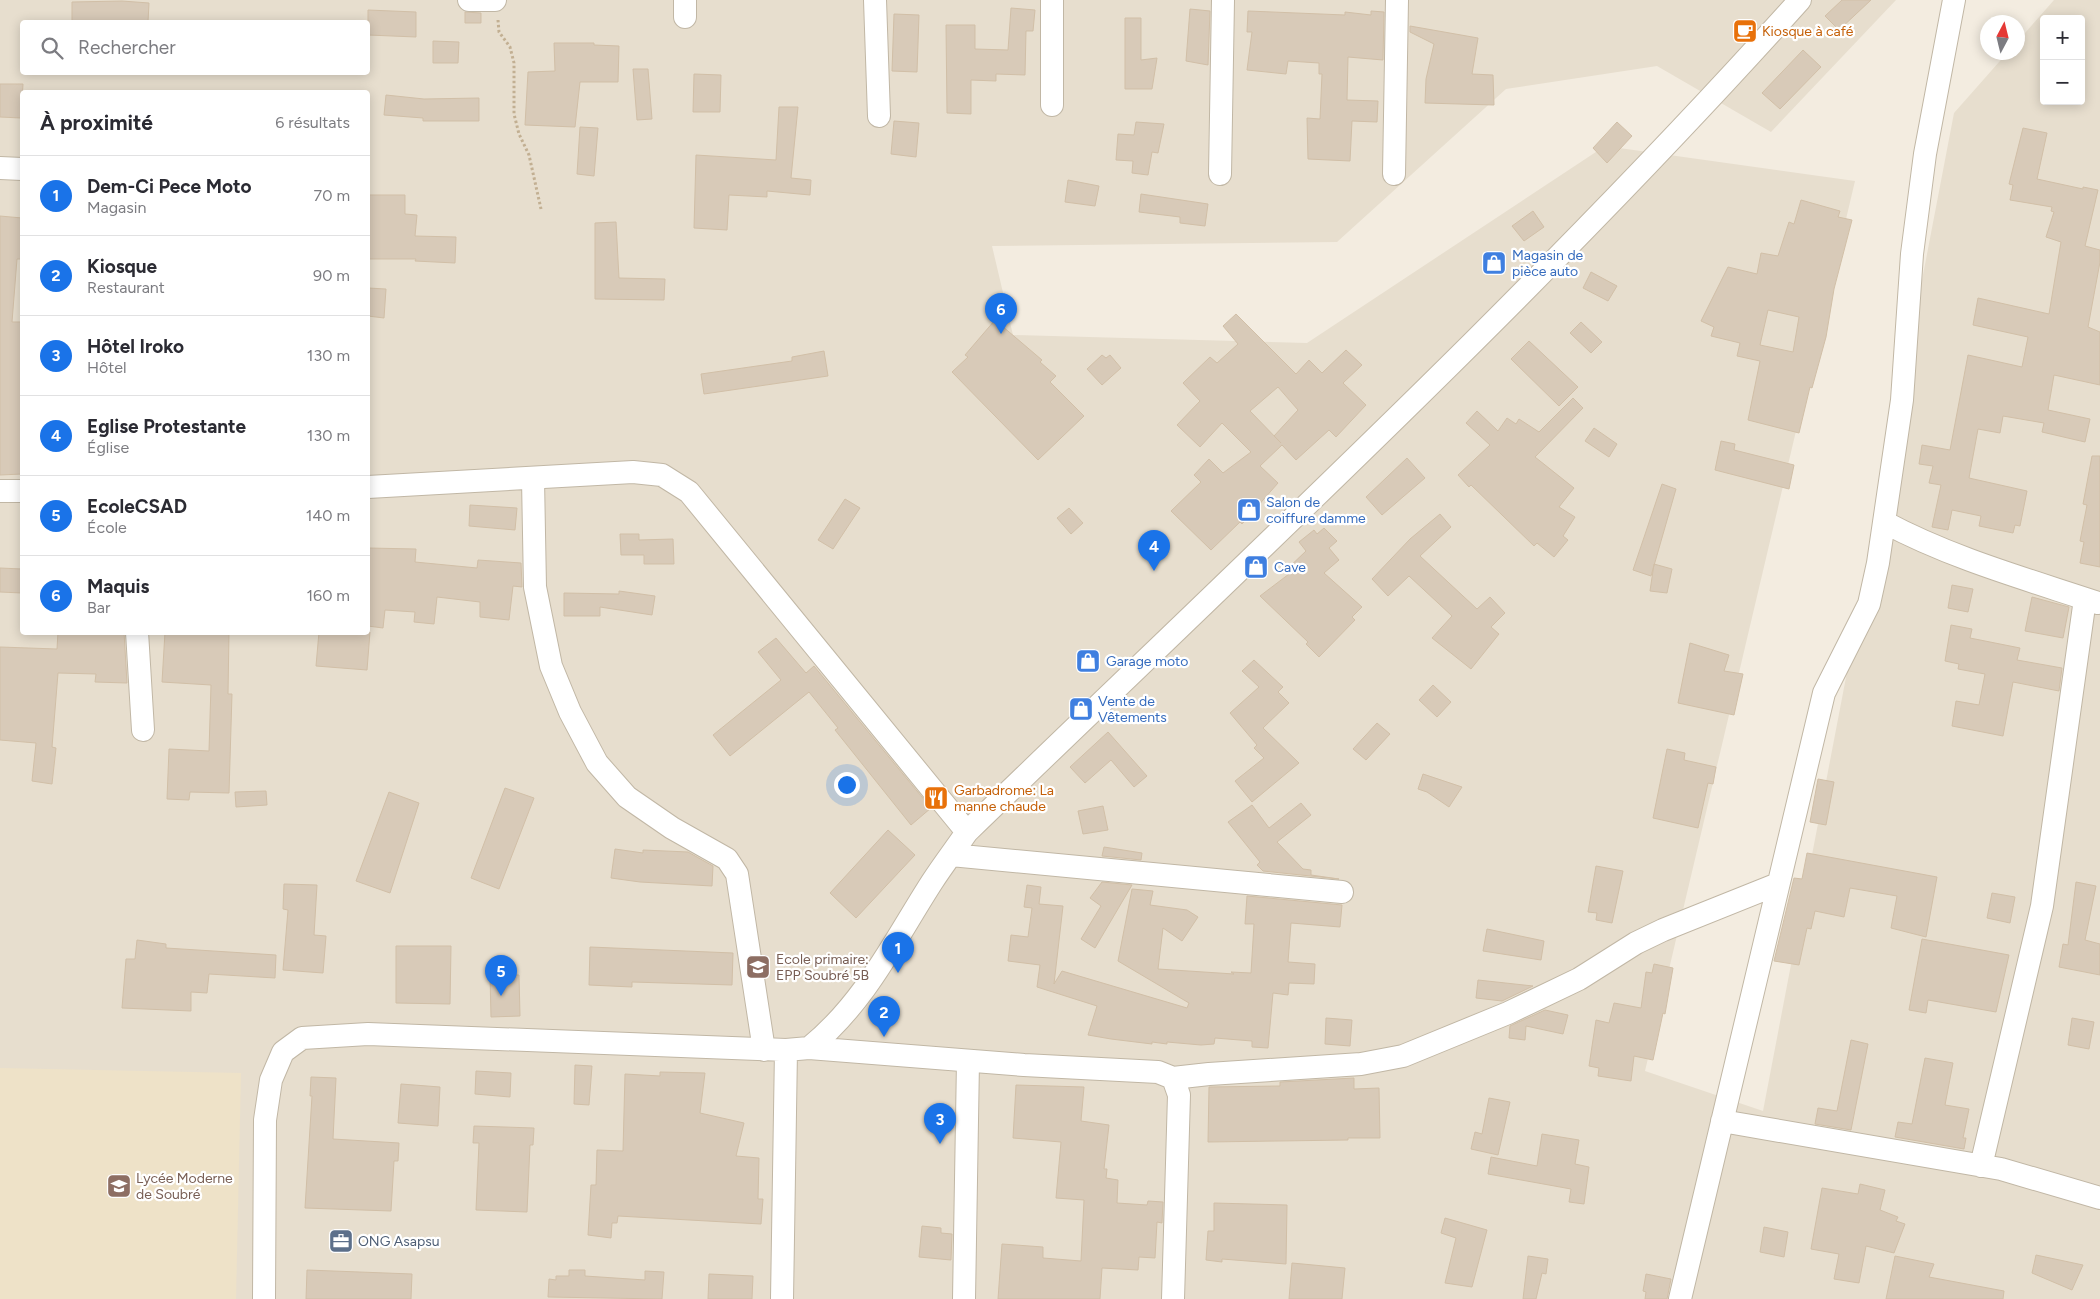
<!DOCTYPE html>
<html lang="fr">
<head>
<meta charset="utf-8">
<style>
  body { margin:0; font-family:Figtree,sans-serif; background:#f2f2f3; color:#2b2b33 }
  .controls { position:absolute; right:15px; top:15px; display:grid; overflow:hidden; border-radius:5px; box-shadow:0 2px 12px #0003 }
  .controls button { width:45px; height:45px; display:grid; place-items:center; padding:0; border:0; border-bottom:1px solid #e1e1e2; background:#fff; color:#2b2b33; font:25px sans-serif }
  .compass { position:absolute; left:1980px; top:15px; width:45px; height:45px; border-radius:50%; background:#fff; box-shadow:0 2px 12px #0003; rotate:7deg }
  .you { position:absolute; left:846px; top:784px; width:18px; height:18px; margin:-12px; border:4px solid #fff; border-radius:50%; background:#1a73e8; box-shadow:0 0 0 8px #1a73e833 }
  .badge { display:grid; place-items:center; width:32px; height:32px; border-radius:50%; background:#1a73e8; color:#fff; font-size:16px; font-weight:700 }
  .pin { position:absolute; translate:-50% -41px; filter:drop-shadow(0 1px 2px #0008) }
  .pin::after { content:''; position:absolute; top:26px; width:18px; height:15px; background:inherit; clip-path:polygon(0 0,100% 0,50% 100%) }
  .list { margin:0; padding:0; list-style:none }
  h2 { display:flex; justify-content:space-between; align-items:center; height:65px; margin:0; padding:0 20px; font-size:21px }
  h2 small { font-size:16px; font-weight:400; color:#7c7c81 }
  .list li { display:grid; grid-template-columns:32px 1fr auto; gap:15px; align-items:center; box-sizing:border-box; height:80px; padding:0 20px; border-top:1px solid #e1e1e2 }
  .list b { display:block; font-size:19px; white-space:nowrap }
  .list p { margin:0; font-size:16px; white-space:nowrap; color:#7c7c81 }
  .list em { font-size:16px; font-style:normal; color:#7c7c81 }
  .icon { flex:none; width:28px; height:28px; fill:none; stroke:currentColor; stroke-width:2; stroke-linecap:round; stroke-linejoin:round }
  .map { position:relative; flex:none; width:2100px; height:1299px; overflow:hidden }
  .search { position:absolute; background:#fff; box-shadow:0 2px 12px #0003; left:20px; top:20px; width:350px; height:55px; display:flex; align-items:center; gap:12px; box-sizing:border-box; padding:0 18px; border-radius:5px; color:#7c7c81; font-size:19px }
  .panel { position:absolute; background:#fff; box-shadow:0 2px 12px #0003; left:20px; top:90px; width:350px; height:545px; border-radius:5px }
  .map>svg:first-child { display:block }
  .residential { fill:#e7dece; fill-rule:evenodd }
  .education { fill:#eee2c8 }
  .building { fill:#d8cab8; stroke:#d1bfa7; fill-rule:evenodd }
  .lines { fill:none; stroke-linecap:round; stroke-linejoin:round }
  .minor-casing { stroke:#c1b7a5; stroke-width:24 }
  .path { stroke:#c2af92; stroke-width:3; stroke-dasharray:2.5 2.5; stroke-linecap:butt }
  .minor { stroke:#fff; stroke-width:22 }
  .labels { text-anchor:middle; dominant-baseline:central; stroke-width:4.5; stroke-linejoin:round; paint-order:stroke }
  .food-label { font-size:14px; fill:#c56008; stroke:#fff; text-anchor:start }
  .shop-label { font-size:14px; fill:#366cbe; stroke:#fff; text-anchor:start }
  .education-label { font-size:14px; fill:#785e54; stroke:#fff; text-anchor:start }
  .service-label { font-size:14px; fill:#4e5e75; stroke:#fff; text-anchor:start }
</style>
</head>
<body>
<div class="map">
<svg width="2100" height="1299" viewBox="0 0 2100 1299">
  <rect width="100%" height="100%" fill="#f3ece0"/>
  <path class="residential" d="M0 0H1896L1771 132 1657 66 1506 89 1337 242 992 246 1013 335 1307 343 1605 146 1855 181 1645 1071 1763 1111 1954 113 2007 53 2018 52V41L2054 0H2100V1299H0ZM2044 19H2081V101H2044ZM22 22H368V72H22ZM22 92H368V632H22Z"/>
  <path class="education" d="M0 1068 241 1073 236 1299H0Z"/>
  <path class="building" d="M1842 0H1871L1839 30 1825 16Z
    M122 1 149 3 148 22H72V2Z
    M1011 8 1035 10 1033 31H1026L1025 75 996 74V81L971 80V114L947 113 946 25H975V49L1008 50Z
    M1190 9 1210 11 1208 65 1186 61Z
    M368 10 416 12V37L368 35Z
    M1248 11 1345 15V12L1371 15V11L1384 12 1383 60 1348 57 1347 100 1378 101 1377 122 1352 121 1350 161 1308 159 1307 118 1320 119 1322 74H1319V63L1288 61 1286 74 1247 70 1252 32H1247Z
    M465 12 481 13V23H465Z
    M894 14 919 15 917 72 892 71Z
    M1125 18H1141V60L1157 58 1152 89H1125Z
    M1410 26 1478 38 1472 74 1493 75 1494 105 1425 103 1426 79 1434 44 1410 32Z
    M433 41 459 42 458 63H433Z
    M554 43H594V45L619 46 618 82H580L575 127 525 125 528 72 555 71Z
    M1803 50 1821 67 1780 109 1762 93Z
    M633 69H648L652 119 637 120Z
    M694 74 721 75 720 112H693Z
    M0 84H23L21 118 0 117Z
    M386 95 424 99 479 98V121H423V118L384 115Z
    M779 107H798L791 178 811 180 810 195 767 191V197L729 195 727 230 694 228 696 155 776 160Z
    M894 121 919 123 916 157 891 154Z
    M1136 122 1164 124 1158 153 1152 152 1148 175 1132 173 1133 161 1116 160 1118 134 1134 135Z
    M1617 122 1632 136 1607 163 1593 148Z
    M580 127 598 128 594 176 577 174Z
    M2023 128 2047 133 2037 179 2083 189V187L2098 190 2085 246 2100 250V262L2088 327 2100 332V385L2054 375 2048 410 2090 419 2085 442 2042 432 2044 423 2003 416 2000 433 1978 429 1969 478 2027 491 2020 526 2015 525 2013 533 1979 526 1981 516 1952 510 1948 530 1932 527 1941 485 1929 483 1933 466 1919 464 1922 445 1950 450 1968 355 2022 367 2028 337 1973 325 1978 298 2049 314 2061 242 2046 237 2054 212 2051 211 2052 207 2010 200 2013 185 2009 184Z
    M1068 180 1099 186 1095 206 1065 202Z
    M1141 194 1208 204 1205 226 1180 223V217L1139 212Z
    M368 195H405V214L417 215 415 236 456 237 455 263 415 261 416 259H368Z
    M1801 200 1840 211 1838 217 1852 220 1834 289 1826 337 1812 388 1810 387 1799 433 1748 420 1760 361 1737 356 1740 343 1711 336 1714 327 1701 321 1728 267 1757 274 1761 253 1778 256 1789 222 1794 224ZM1768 310 1799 317 1793 352 1760 345Z
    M1533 211 1544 227 1524 241 1512 226Z
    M0 216 22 218V259H17L12 322H22V474L0 475Z
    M616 222 619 278 665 279 664 300 595 299V223Z
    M1591 272 1617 286 1608 301 1583 288Z
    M368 288 386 289 384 318 368 316Z
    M1236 314 1296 374 1309 360 1322 373 1346 350 1362 365 1343 383 1366 405 1336 437 1329 430 1296 460 1282 445 1260 466 1278 483 1242 524 1240 522 1211 550 1171 511 1201 482 1194 475 1209 459 1223 473 1251 452 1222 423 1200 447 1177 425 1200 401 1183 383 1210 357 1217 363 1238 344 1223 326ZM1278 387 1298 410 1274 436 1281 443 1250 411Z
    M995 320 1042 360 1040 362 1056 376 1050 382 1084 416 1038 460 952 372 968 357 965 355Z
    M1581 322 1602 342 1591 353 1570 333Z
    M1529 341 1578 387 1559 406 1511 359Z
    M824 351 828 376 704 394 701 374 792 361V357Z
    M1102 355 1106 358 1110 355 1121 368 1102 385 1087 369Z
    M1573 398 1583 408 1535 457 1574 488 1559 507 1575 517 1563 536 1568 540 1554 557 1537 543 1534 546 1471 485 1469 487 1458 475 1490 445 1466 423 1477 411 1498 431 1507 418 1516 424 1519 419 1539 432Z
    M1594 428 1617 444 1609 457 1585 441Z
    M1721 441 1735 444 1734 450 1794 465 1789 489 1715 470Z
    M2092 456H2100V567L2080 563 2084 542 2080 541 2087 505 2083 504Z
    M1407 458 1425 478 1382 515 1366 497Z
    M1662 484 1676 489 1651 576 1633 570Z
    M845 499 860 508 833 549 818 540Z
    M470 505 517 508 515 530 469 526Z
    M1069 508 1083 523 1071 534 1057 518Z
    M1440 514 1451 527 1420 556 1477 609 1490 597 1505 613 1491 627 1499 634 1471 669 1432 638 1452 616 1409 576 1388 596 1372 579 1410 539Z
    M1324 528 1337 541 1329 548 1339 560 1324 573 1362 607 1352 617 1355 620 1319 657 1306 644 1308 642 1260 596 1289 574 1285 571 1306 551 1299 542 1314 530 1317 534Z
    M620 534H639V540L673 539 674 564H644V555H621Z
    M368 548 416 549 415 562 477 568 478 560 521 563 522 587 513 586 509 620 480 617V602L437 597 434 624 414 622 415 612 385 610 383 628 368 626Z
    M1654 564 1672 569 1667 593 1650 591Z
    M0 568 22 569V593L0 592Z
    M1952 585 1973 589 1968 612 1948 608Z
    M619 591 655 596 652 615 600 607V616H564V593L619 594Z
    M2032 597 2069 607 2063 638 2025 631Z
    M1951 625 1972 629 1970 638 2020 648 2017 660 2062 668 2059 691 2013 682 2003 736 1952 726 1956 701 1979 705 1985 674 1958 669 1959 664 1945 661Z
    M58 632H124L127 683 95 682 96 674 58 673 52 747 56 748 52 784 32 781 36 743 0 740V647L57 649Z
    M165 632H229L228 694H232L229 793 190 792 189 800 167 799 169 749 209 751 211 685 162 682Z
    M319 632H370L367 670 316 666Z
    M776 638 806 673 814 666 931 808 911 825 835 730 838 728 809 692 730 756 713 735 781 680 758 652Z
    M1690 643 1729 655 1724 671 1743 674 1734 715 1678 703Z
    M1254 660 1283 687 1278 692 1289 703 1263 728 1299 763 1252 802 1235 781 1264 758 1254 748 1257 745 1230 713 1259 687 1242 671Z
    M1433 685 1451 702 1437 717 1419 700Z
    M1377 723 1390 734 1366 760 1353 749Z
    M1108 732 1147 776 1134 787 1111 760 1085 783 1070 767Z
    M1667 749 1685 753 1684 760 1716 767 1713 784 1708 783 1698 828 1653 818Z
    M1423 774 1462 787 1449 807 1427 792 1418 789Z
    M1818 779 1834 782 1826 825 1810 822Z
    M505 788 534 798 499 889 471 878Z
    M266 791 267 805 236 807 235 792Z
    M389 792 419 803 390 893 356 881Z
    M1301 803 1311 815 1277 842 1303 869 1311 870V875L1339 879 1263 871 1257 865 1260 862 1228 822 1252 805 1269 828Z
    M1103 806 1108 830 1083 834 1078 811Z
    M888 830 915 855 856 918 830 893Z
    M1104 847 1142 853 1141 860 1102 856Z
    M615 849 643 853V850L688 852 713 866 712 886 640 882 611 878Z
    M1807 853 1937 877 1926 937 1891 928 1897 896 1850 888 1844 917 1815 911 1811 929 1807 928 1799 965 1774 961 1794 878 1802 879Z
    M1596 866 1623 871 1612 923 1596 920 1597 913 1588 912Z
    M1102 882 1132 885 1095 948 1081 939 1101 906 1090 898Z
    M2076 882 2096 886 2085 940 2100 944V975L2059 967 2063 944 2068 945Z
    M284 884 317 885 314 935 326 936 323 973 283 970 288 910 283 909Z
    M1027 885 1041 887 1039 904 1063 906 1054 984 1062 971 1187 1008 1189 1003 1118 961 1132 889 1153 891 1150 905 1187 910 1198 917 1182 941 1163 928 1158 969 1234 974 1231 972 1251 973 1254 924H1245L1247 896 1342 905 1340 927 1291 923 1288 962 1315 964 1314 984 1289 983 1288 995 1273 993 1268 1048 1252 1047V1041L1215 1038 1214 1044 1201 1045 1167 1042V1044L1152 1042V1044L1111 1039 1088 1035 1097 1006 1037 987 1040 965 1008 961 1011 935 1028 937 1032 908 1024 907Z
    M1992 893 2015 897 2010 923 1987 918Z
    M1487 929 1544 941 1541 960 1483 951Z
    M1922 939 2009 955 1996 1012 1928 1000 1926 1013 1909 1010Z
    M137 940 166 944V948L276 955 275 978 209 974 207 993 191 992V1011L122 1008 126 959H135Z
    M396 946H451L450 1004 396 1003Z
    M590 947 733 953 732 985 632 982V987L589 985Z
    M1654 964 1673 968 1665 1014 1663 1013 1653 1060 1634 1056 1631 1081 1598 1076 1599 1068 1589 1066 1596 1020 1609 1023 1614 1003 1641 1008 1646 972 1652 973Z
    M490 975H519L520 1016 491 1017Z
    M1478 980 1533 986 1502 1001 1476 998Z
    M1545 1010 1568 1015 1563 1034 1526 1026 1525 1040 1509 1038 1510 1026Z
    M1326 1018 1352 1020 1350 1046 1325 1044Z
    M2072 1018 2094 1022 2089 1049 2068 1045Z
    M1851 1040 1868 1044 1851 1130 1815 1124 1818 1108 1837 1111Z
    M1925 1058 1953 1063 1945 1105 1969 1109 1963 1138H1966L1964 1149 1895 1137 1898 1122 1912 1124Z
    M575 1065 592 1066 589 1105 574 1104Z
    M476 1071 511 1073 510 1097 475 1094Z
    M660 1072 705 1073 700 1113 744 1123 736 1156 759 1158 758 1199H763L761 1224 618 1216 617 1223H612L611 1238 588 1235 591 1185H596L597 1150 623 1151 625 1074 660 1076Z
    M311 1077 336 1078 333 1139 399 1143 398 1161H394L391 1211 305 1208 312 1096H310Z
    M1354 1078V1089L1379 1088 1380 1138H1348V1140L1208 1142 1209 1087 1280 1086V1082Z
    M401 1084 440 1087 438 1126 398 1123Z
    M1016 1085 1084 1087 1081 1121 1109 1125 1104 1169H1107L1106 1178 1118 1180 1117 1203 1147 1205 1148 1201 1163 1202 1162 1223 1157 1222 1155 1258 1139 1257 1138 1270 1102 1268 1100 1299H998L1002 1244 1043 1247V1258L1081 1261 1084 1200 1056 1198 1061 1142 1013 1138Z
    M1489 1098 1510 1102 1498 1155 1471 1149 1475 1132 1482 1134Z
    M474 1126 534 1128 533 1145H530L527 1212 476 1210 479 1143H473Z
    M1542 1134 1579 1140 1575 1164 1589 1167 1584 1204 1569 1202 1571 1189 1488 1174 1491 1157 1537 1166Z
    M1860 1184 1885 1190 1880 1210 1898 1217 1896 1221 1905 1224 1894 1253 1866 1246 1859 1283 1834 1279 1839 1254 1811 1249 1822 1188 1858 1194Z
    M1214 1203 1287 1205 1286 1264 1222 1259V1262L1206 1260 1208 1231H1214Z
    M1445 1218 1487 1230 1472 1287 1445 1283 1456 1238 1441 1233Z
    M922 1226 941 1228V1233L952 1234 951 1260 919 1257Z
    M1764 1227 1788 1232 1784 1257 1760 1252Z
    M2036 1255 2083 1265 2072 1290 2032 1273Z
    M1528 1256 1548 1259 1546 1274 1542 1273 1536 1299H1523Z
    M1895 1256 1934 1264 1929 1277 2004 1291 2003 1299H1886Z
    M1292 1263 1345 1268 1342 1299H1289Z
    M307 1270 412 1274 411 1299H306Z
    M569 1270H585V1276L645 1280V1271L664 1272 662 1299 548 1297 549 1279 556 1280V1276H569Z
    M709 1274 753 1276 752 1299H708Z
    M1646 1274 1671 1279 1667 1299H1645L1646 1292 1643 1291Z"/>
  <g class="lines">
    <defs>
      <path id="minor" d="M469 0H495
        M685 0V17
        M875 0 879 116
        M1052 0V105
        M0 168 22 169
        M1220 174 1223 0
        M1394 174 1397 0
        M533 479 535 587 551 666 570 712 597 763 627 797 672 828 727 859 737 874 764 1050
        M368 487 633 472 662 475 689 492 967 832
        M0 491H22
        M1884 522C1951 558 2026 579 2098 603
        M137 632 143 730
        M951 855 1342 892
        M809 1048C865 1003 894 941 932 882 943 865 956 848 967 832 1249 559 1538 292 1800 0
        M1722 1121 2001 1169 2100 1198
        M1981 1166 2042 906 2085 599
        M264 1299 265 1120 271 1080 283 1052 302 1038 368 1034 786 1050 809 1048 1024 1065 1158 1072 1173 1078 1209 1074 1361 1064 1403 1056 1508 1013 1579 979 1636 943 1663 930 1778 884
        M782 1299 786 1050
        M964 1299 968 1061
        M1173 1299 1179 1095 1173 1078
        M1680 1299 1824 693 1869 604 1878 563 1902 400 1912 254 1925 154 1954 0"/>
    </defs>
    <use href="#minor" class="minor-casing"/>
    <path class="path" d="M498 20 499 32 510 47 514 63V114L519 134 529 155 541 209"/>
    <use href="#minor" class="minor"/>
  </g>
  <defs>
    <symbol id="cafe-square" viewBox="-11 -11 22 22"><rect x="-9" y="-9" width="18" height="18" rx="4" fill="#e8710a" stroke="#fff"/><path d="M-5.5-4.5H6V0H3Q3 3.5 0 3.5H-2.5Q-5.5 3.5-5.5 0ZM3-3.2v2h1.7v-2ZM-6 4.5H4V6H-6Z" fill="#fff"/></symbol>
    <symbol id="shop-square" viewBox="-11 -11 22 22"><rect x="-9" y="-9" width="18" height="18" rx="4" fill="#3f7fe0" stroke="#fff"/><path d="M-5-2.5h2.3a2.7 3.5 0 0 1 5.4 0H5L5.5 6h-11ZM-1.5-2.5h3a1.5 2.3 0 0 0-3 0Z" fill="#fff"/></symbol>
    <symbol id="restaurant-square" viewBox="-11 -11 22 22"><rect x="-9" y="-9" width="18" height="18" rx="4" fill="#e8710a" stroke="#fff"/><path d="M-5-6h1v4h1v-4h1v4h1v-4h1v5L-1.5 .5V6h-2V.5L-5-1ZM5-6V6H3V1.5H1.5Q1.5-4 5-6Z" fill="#fff"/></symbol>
    <symbol id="school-square" viewBox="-11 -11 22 22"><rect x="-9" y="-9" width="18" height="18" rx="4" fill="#8d6e63" stroke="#fff"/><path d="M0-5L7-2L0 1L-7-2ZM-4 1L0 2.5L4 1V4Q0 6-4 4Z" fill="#fff"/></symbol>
    <symbol id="office-square" viewBox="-11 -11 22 22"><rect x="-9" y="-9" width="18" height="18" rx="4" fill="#5c6f8a" stroke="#fff"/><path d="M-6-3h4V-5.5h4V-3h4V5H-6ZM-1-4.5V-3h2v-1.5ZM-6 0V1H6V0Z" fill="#fff"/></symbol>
  </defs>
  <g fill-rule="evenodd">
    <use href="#cafe-square" x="1731" y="17" width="28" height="28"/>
    <use href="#shop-square" x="1480" y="249" width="28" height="28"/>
    <use href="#shop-square" x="1235" y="496" width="28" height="28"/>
    <use href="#shop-square" x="1242" y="553" width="28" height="28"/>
    <use href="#shop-square" x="1074" y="647" width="28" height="28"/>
    <use href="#shop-square" x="1067" y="695" width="28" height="28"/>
    <use href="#restaurant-square" x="922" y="784" width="28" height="28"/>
    <use href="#school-square" x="744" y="953" width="28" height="28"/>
    <use href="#school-square" x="105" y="1172" width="28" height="28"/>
    <use href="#office-square" x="327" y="1227" width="28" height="28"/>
  </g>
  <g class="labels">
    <g class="food-label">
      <text x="1762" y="31">Kiosque à café</text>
      <text x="954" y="790">Garbadrome: La<tspan x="954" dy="16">manne chaude</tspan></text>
    </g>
    <g class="shop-label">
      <text x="1512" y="255">Magasin de<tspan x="1512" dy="16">pièce auto</tspan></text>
      <text x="1266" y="502">Salon de<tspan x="1266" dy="16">coiffure damme</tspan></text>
      <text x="1274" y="567">Cave</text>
      <text x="1106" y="661">Garage moto</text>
      <text x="1098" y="701">Vente de<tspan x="1098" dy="16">Vêtements</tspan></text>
    </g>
    <g class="education-label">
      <text x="776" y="959">Ecole primaire:<tspan x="776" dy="16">EPP Soubré 5B</tspan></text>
      <text x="136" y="1178">Lycée Moderne<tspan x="136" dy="16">de Soubré</tspan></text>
    </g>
    <g class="service-label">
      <text x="358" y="1241">ONG Asapsu</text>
    </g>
  </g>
</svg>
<div class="controls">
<button>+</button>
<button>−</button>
</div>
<svg class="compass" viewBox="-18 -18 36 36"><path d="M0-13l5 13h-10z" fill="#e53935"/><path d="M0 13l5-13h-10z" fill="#7c7c81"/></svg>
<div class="you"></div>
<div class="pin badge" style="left:898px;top:973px">1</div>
<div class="pin badge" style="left:884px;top:1037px">2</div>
<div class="pin badge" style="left:940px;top:1144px">3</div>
<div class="pin badge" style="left:1154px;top:571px">4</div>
<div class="pin badge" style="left:501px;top:996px">5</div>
<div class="pin badge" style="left:1001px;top:334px">6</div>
<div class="search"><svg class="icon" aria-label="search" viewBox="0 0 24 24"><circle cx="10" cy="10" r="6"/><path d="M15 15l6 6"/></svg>Rechercher</div>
<section class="panel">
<h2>À proximité<small>6 résultats</small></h2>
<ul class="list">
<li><span class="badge">1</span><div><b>Dem-Ci Pece Moto</b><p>Magasin</p></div><em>70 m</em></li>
<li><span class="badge">2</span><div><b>Kiosque</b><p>Restaurant</p></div><em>90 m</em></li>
<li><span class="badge">3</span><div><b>Hôtel Iroko</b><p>Hôtel</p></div><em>130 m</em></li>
<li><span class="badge">4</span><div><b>Eglise Protestante</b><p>Église</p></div><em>130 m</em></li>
<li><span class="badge">5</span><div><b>EcoleCSAD</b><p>École</p></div><em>140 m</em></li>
<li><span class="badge">6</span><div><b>Maquis</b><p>Bar</p></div><em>160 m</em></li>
</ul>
</section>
</div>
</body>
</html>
